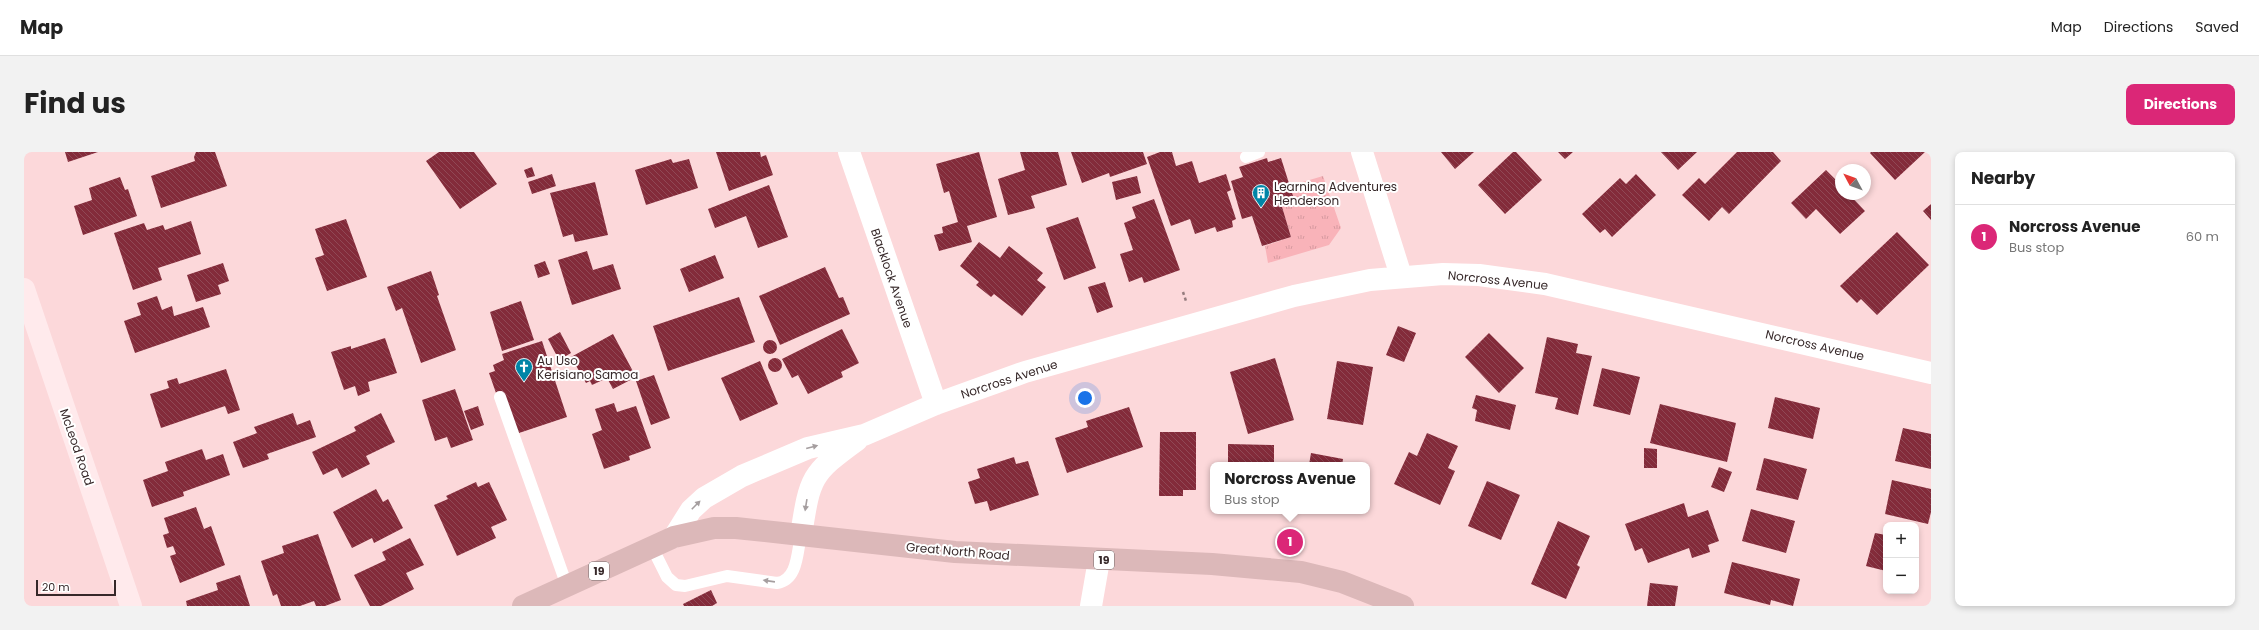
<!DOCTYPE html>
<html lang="en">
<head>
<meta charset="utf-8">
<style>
  body { margin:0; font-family:Poppins,sans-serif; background:#f2f2f2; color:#222 }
  .controls { position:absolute; right:12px; bottom:12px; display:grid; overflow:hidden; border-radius:8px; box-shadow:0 2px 6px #0003 }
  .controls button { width:36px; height:36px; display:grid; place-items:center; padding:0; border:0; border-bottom:1px solid #e0e0e0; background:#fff; color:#222; font:20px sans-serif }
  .compass { position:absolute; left:1811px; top:12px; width:36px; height:36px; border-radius:50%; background:#fff; box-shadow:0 2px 6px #0003; rotate:311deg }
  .scale { position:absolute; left:12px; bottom:10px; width:80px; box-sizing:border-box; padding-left:4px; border:2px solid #362829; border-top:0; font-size:11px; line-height:14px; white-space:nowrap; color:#362829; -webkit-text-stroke:3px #fff; paint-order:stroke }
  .you { position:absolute; left:1061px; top:246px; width:14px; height:14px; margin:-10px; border:3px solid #fff; border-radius:50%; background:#1a73e8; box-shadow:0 0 0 6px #1a73e833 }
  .badge { display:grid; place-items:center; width:26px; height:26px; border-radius:50%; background:#db2777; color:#fff; font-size:13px; font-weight:700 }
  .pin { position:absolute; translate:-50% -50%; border:2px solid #fff; box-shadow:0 1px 4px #0006 }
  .popup { position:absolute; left:1186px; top:310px; width:160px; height:52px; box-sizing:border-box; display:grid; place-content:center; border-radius:8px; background:#fff; filter:drop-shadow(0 1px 3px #0005); font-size:13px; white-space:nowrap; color:#767676 }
  .popup b { font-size:15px; color:#222 }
  .popup::after { content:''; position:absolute; left:50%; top:100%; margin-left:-8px; border:8px solid transparent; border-top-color:#fff }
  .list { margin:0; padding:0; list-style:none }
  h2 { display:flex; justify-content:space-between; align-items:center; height:52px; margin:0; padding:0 16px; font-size:17px }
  h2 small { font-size:13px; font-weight:400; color:#767676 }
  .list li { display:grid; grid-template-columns:26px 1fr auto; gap:12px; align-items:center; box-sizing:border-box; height:64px; padding:0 16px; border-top:1px solid #e0e0e0 }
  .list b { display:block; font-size:15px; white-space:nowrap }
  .list p { margin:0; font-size:13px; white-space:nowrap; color:#767676 }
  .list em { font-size:13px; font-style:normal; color:#767676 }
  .map { position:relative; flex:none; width:1907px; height:454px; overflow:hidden; border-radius:8px }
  header { display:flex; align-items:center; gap:24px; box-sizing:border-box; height:56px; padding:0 20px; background:#fff; border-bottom:1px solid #e0e0e0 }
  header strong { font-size:19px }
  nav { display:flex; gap:22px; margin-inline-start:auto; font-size:14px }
  .intro { display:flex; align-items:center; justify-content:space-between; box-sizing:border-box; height:96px; padding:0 24px }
  h1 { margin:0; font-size:28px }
  .button { padding:10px 18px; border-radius:8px; background:#db2777; color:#fff; font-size:14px; font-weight:700 }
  main { display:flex; gap:24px; padding:0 24px }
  aside { flex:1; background:#fff; border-radius:8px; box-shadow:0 2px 6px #0003 }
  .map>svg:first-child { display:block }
  .grass { fill:url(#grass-tufts) }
  .building { fill:url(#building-back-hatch) }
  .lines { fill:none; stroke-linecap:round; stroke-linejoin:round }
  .path { stroke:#957c7e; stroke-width:2.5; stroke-dasharray:3 3; stroke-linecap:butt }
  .lane { stroke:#fff; stroke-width:12 }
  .street { stroke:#fff; stroke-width:22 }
  .secondary { stroke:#ffeaec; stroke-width:22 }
  .primary { stroke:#dcb8b9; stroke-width:22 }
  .oneway { fill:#a59e9f }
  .labels { text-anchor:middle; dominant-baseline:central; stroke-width:4; stroke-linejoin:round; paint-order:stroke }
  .shield { fill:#fff; stroke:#726869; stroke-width:1 }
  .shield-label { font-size:11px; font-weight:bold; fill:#362829 }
  .poi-label { font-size:12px; fill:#362829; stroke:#fff; text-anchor:start }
  .street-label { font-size:12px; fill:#362829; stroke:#fff }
</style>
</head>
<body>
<header>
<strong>Map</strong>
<nav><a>Map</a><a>Directions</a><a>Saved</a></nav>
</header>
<div class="intro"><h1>Find us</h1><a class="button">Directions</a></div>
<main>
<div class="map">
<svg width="1907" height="454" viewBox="0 0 1907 454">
  <defs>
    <pattern id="grass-tufts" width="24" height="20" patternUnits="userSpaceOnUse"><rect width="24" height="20" fill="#f9b3b9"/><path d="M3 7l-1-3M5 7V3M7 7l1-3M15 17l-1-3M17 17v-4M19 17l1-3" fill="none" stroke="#d69a9f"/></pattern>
    <pattern id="building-back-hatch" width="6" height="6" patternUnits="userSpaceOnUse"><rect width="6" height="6" fill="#832b3a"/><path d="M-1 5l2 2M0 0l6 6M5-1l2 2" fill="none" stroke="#904855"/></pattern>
  </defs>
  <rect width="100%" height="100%" fill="#fcd8da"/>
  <path class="grass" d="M1299 24 1317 76 1305 93 1244 111 1241 94 1267 85 1256 48 1269 44 1265 34Z"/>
  <path class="building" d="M41 0H74L44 10Z
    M172 0H191L203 34 137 56 127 24 171 9 170 5Z
    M415 0H450L473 32 436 57 402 9Z
    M692 0H736L737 5 742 3 749 23 705 39Z
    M955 0 973 65 943 74 948 90 915 99 910 83 919 81 918 75 934 70 925 39 920 41 912 12Z
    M996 0H1034L1043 33 1007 44 1011 56 984 63 974 27 1001 18Z
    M1047 0H1119L1123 12 1086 25 1085 21 1058 31Z
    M1136 0H1148L1152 14 1168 9 1175 31 1202 22 1207 38 1203 40 1212 67 1208 69 1209 75 1193 80 1191 75 1171 82 1166 67 1147 74 1123 5Z
    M1417 0H1450L1431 17Z
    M1489 0H1492L1518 28 1481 62 1454 33Z
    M1534 0H1549L1541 7Z
    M1637 0H1673L1654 18Z
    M1713 0H1749L1757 9 1705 62 1698 55 1685 69 1658 43 1675 26 1681 32Z
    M1847 0H1901L1871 28 1846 1Z
    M1243 6 1244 10 1257 6 1269 44 1256 48 1267 85 1238 94 1228 64 1218 67 1207 29 1219 25 1215 15Z
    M647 7 649 11 665 7 674 36 622 53 611 18Z
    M508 15 511 24 503 26 500 18Z
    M1802 18 1817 33V42H1825L1841 59 1816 82 1792 57 1782 67 1767 51Z
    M528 22 532 34 508 42 504 30Z
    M1612 22 1632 43 1588 85 1581 77 1576 81 1558 62 1596 26 1602 32Z
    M1113 24 1117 41 1092 48 1088 30Z
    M96 25 101 38 104 37 113 64 59 83 50 54 68 48 65 36Z
    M571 30 584 83 551 90 549 82 539 85 526 41Z
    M745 33 764 85 734 96 722 64 691 76 684 57Z
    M1130 47 1156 118 1120 131 1118 125 1105 130 1096 102 1109 98 1100 71 1112 66 1108 55Z
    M1907 52V68L1899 59Z
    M1054 65 1072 116 1040 128 1022 76Z
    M322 67 343 125 303 139 291 106 300 103 291 77Z
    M167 69 177 102 134 116 138 128 109 138 90 81 120 71 123 78 139 73 141 78Z
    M1873 80 1905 113 1853 163 1837 147 1833 151 1816 134Z
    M955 90 976 106 985 94 1019 121 1013 128 1022 135 998 164 970 142 967 145 952 133 955 130 936 114Z
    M563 99 569 118 589 112 597 137 548 153 534 108Z
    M691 103 700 126 665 140 656 117Z
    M521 109 526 122 514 126 510 113Z
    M199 111 205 129 194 133 197 142 172 150 163 123Z
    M801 115 815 146 819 145 826 162 756 193 735 144Z
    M407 119 415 143 413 144 432 198 397 211 378 156 372 159 363 135Z
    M1081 130 1089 155 1073 161 1064 135Z
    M133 144 138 158 148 154 150 164 179 155 186 175 111 201 100 169 117 163 113 151Z
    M715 145 731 190 644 219 629 174Z
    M497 149 510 188 478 199 466 160Z
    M1374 174 1392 181 1380 210 1362 203Z
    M818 177 835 211 817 220 819 225 784 242 774 223 768 226 758 207Z
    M536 180 547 201 535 208 524 187Z
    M1465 181 1500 216 1475 241 1441 205Z
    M589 182 612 225 589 237 583 226 568 233 566 229 562 231 547 205Z
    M1523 185 1554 192 1552 201 1568 204 1554 263 1531 257 1534 246 1511 241Z
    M361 186 373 221 344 230 346 239 334 244 331 234 320 238 307 200 327 194V197Z
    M739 195a7 7 0 1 1 14 0a7 7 0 1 1-14 0Z
    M518 189 543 265 492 282 478 239 472 241 465 221 471 219 469 213 480 208 478 202Z
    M744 213a7 7 0 1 1 14 0a7 7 0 1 1-14 0Z
    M1251 206 1270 268 1224 282 1206 220Z
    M736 209 754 252 716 269 697 226Z
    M1313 209 1349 215 1339 273 1303 267Z
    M1578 216 1616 225 1606 263 1569 254Z
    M202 217 216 258 204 262 201 254 137 276 126 242 145 236 143 229 153 226 155 232Z
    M630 223 646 266 627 273 612 229Z
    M431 237 449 288 427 296 423 285 411 289 398 248Z
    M1452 243 1492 253 1486 278 1451 269 1453 258 1448 256Z
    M1751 245 1796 256 1789 287 1744 276Z
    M590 251 593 260 612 254 627 296 605 304 606 308 580 317 568 282 578 278 571 257Z
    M1636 252 1712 271 1703 310 1626 291Z
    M454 254 460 273 447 278 440 259Z
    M1105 255 1119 295 1043 321 1031 286 1064 275 1062 269Z
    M269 261 273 273 286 268 292 285 243 302 245 307 219 316 209 290 233 281 230 275Z
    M357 261 371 290 342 304 346 312 318 326 313 316 299 323 288 300 332 279 330 275Z
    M1879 276 1907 282V317L1871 309Z
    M1136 280H1172V338H1159V344H1135Z
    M1403 281 1434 294 1424 316 1431 319 1416 353 1370 332 1385 300 1393 304Z
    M1204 292 1250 293V313H1204Z
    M1620 296 1633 297V316H1620Z
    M178 297 182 308 199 302 206 323 159 340 160 344 128 355 119 328 144 319 141 310Z
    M1287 301 1319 307 1318 313H1285Z
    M990 305 992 312 1004 309 1015 343 966 359 963 349 951 352 944 330 956 326 953 317Z
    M1740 306 1783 317 1774 348 1732 338Z
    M1695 315 1708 320 1700 340 1687 335Z
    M1868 328 1907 337V360L1904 372 1861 362Z
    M1463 329 1496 343 1477 388 1444 374Z
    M452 330 454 335 465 330 483 368 467 375 472 386 433 404 410 353 424 347 422 344Z
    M352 337 359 350 364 347 379 376 350 391 348 386 328 396 309 360Z
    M1660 351 1664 365 1684 358 1695 389 1684 393 1686 400 1668 406 1665 396 1624 411 1618 396 1611 399 1601 372Z
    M172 355 180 377 187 374 201 413 156 431 146 404 152 402 149 394 143 396 139 383 145 381 140 366Z
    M1727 357 1771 369 1762 401 1718 389Z
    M1534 369 1566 384 1553 413 1556 415 1542 447 1507 432Z
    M1851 381 1862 383V419L1842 414Z
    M294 382 317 448 301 454H292L290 449 276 454H257L253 442 249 444 237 409 260 401 258 394Z
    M386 386 400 413 382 421 390 437 357 454H346L330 423 362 408 358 400Z
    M1708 410 1776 427 1769 454 1747 448 1746 453 1700 441Z
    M216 423 226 454H163L162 449 194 438 192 431Z
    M1626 431 1654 434 1651 454H1623Z
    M687 438 693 451 688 454H660L659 452Z"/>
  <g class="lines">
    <path class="path" d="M1159 140 1162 149"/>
    <path class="lane" d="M1222 5 1235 0
      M476 245 543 434
      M628 395 643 425 652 433 661 434 703 424 753 431C774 428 773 400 777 383"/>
    <path class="street" d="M825 0 912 252
      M1338 0 1377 124
      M777 383C786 326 786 322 833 288
      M650 385 667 358 680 346 718 324 784 296 840 283 912 252 1001 220 1270 144 1346 128 1419 122 1455 123 1521 132 1907 221
      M1067 454 1075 408"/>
    <path class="secondary" d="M0 137 107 454"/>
    <path class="primary" d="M499 454 650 385 690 376H712L777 383 931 400 1188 412 1277 420 1318 430 1379 454"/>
  </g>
  <defs><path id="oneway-solid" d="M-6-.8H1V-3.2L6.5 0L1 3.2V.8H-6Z"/></defs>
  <g class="oneway">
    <use href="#oneway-solid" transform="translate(788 295) rotate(-15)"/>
    <use href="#oneway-solid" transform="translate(672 353) rotate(-45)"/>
    <use href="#oneway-solid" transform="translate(782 353) rotate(99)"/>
    <use href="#oneway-solid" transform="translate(745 429) rotate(-172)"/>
  </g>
  <defs>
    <symbol id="building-pin" viewBox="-11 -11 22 30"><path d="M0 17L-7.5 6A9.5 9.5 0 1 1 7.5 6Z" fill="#0085a7" stroke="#fff"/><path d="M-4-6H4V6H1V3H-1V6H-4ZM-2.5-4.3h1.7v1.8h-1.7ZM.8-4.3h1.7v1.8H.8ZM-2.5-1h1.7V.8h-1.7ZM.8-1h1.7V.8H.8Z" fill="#fff"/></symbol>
    <symbol id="church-pin" viewBox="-11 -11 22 30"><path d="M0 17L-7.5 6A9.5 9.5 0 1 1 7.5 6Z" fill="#0085a7" stroke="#fff"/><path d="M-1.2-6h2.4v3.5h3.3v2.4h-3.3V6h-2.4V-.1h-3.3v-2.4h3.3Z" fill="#fff"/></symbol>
  </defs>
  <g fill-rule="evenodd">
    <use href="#building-pin" x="1227" y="31" width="20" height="27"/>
    <use href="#church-pin" x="490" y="205" width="20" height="27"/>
  </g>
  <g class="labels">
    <g class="shield">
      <rect x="1070" y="399" width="20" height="18" rx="3"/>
      <rect x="565" y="410" width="20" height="18" rx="3"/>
    </g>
    <g class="shield-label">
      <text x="1080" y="408">19</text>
      <text x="575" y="419">19</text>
    </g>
    <g class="poi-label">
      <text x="1250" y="34">Learning Adventures<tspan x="1250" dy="14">Henderson</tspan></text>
      <text x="513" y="208">Au Uso<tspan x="513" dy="14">Kerisiano Samoa</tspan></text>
    </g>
    <g class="street-label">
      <text transform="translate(868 126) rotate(71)">Blacklock Avenue</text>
      <text transform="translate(1474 128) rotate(6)">Norcross Avenue</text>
      <text transform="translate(1791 193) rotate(13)">Norcross Avenue</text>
      <text transform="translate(985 227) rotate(-18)">Norcross Avenue</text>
      <text transform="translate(53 295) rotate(71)">McLeod Road</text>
      <text transform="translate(934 399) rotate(5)">Great North Road</text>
    </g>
  </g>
</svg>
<div class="controls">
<button>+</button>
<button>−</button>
</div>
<svg class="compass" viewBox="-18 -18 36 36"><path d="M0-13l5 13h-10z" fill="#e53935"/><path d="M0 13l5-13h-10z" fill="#767676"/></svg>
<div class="scale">20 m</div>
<div class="you"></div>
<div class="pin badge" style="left:1266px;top:390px">1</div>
<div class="popup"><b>Norcross Avenue</b>Bus stop</div>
</div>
<aside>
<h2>Nearby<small></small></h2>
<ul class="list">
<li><span class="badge">1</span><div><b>Norcross Avenue</b><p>Bus stop</p></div><em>60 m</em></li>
</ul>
</aside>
</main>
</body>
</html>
